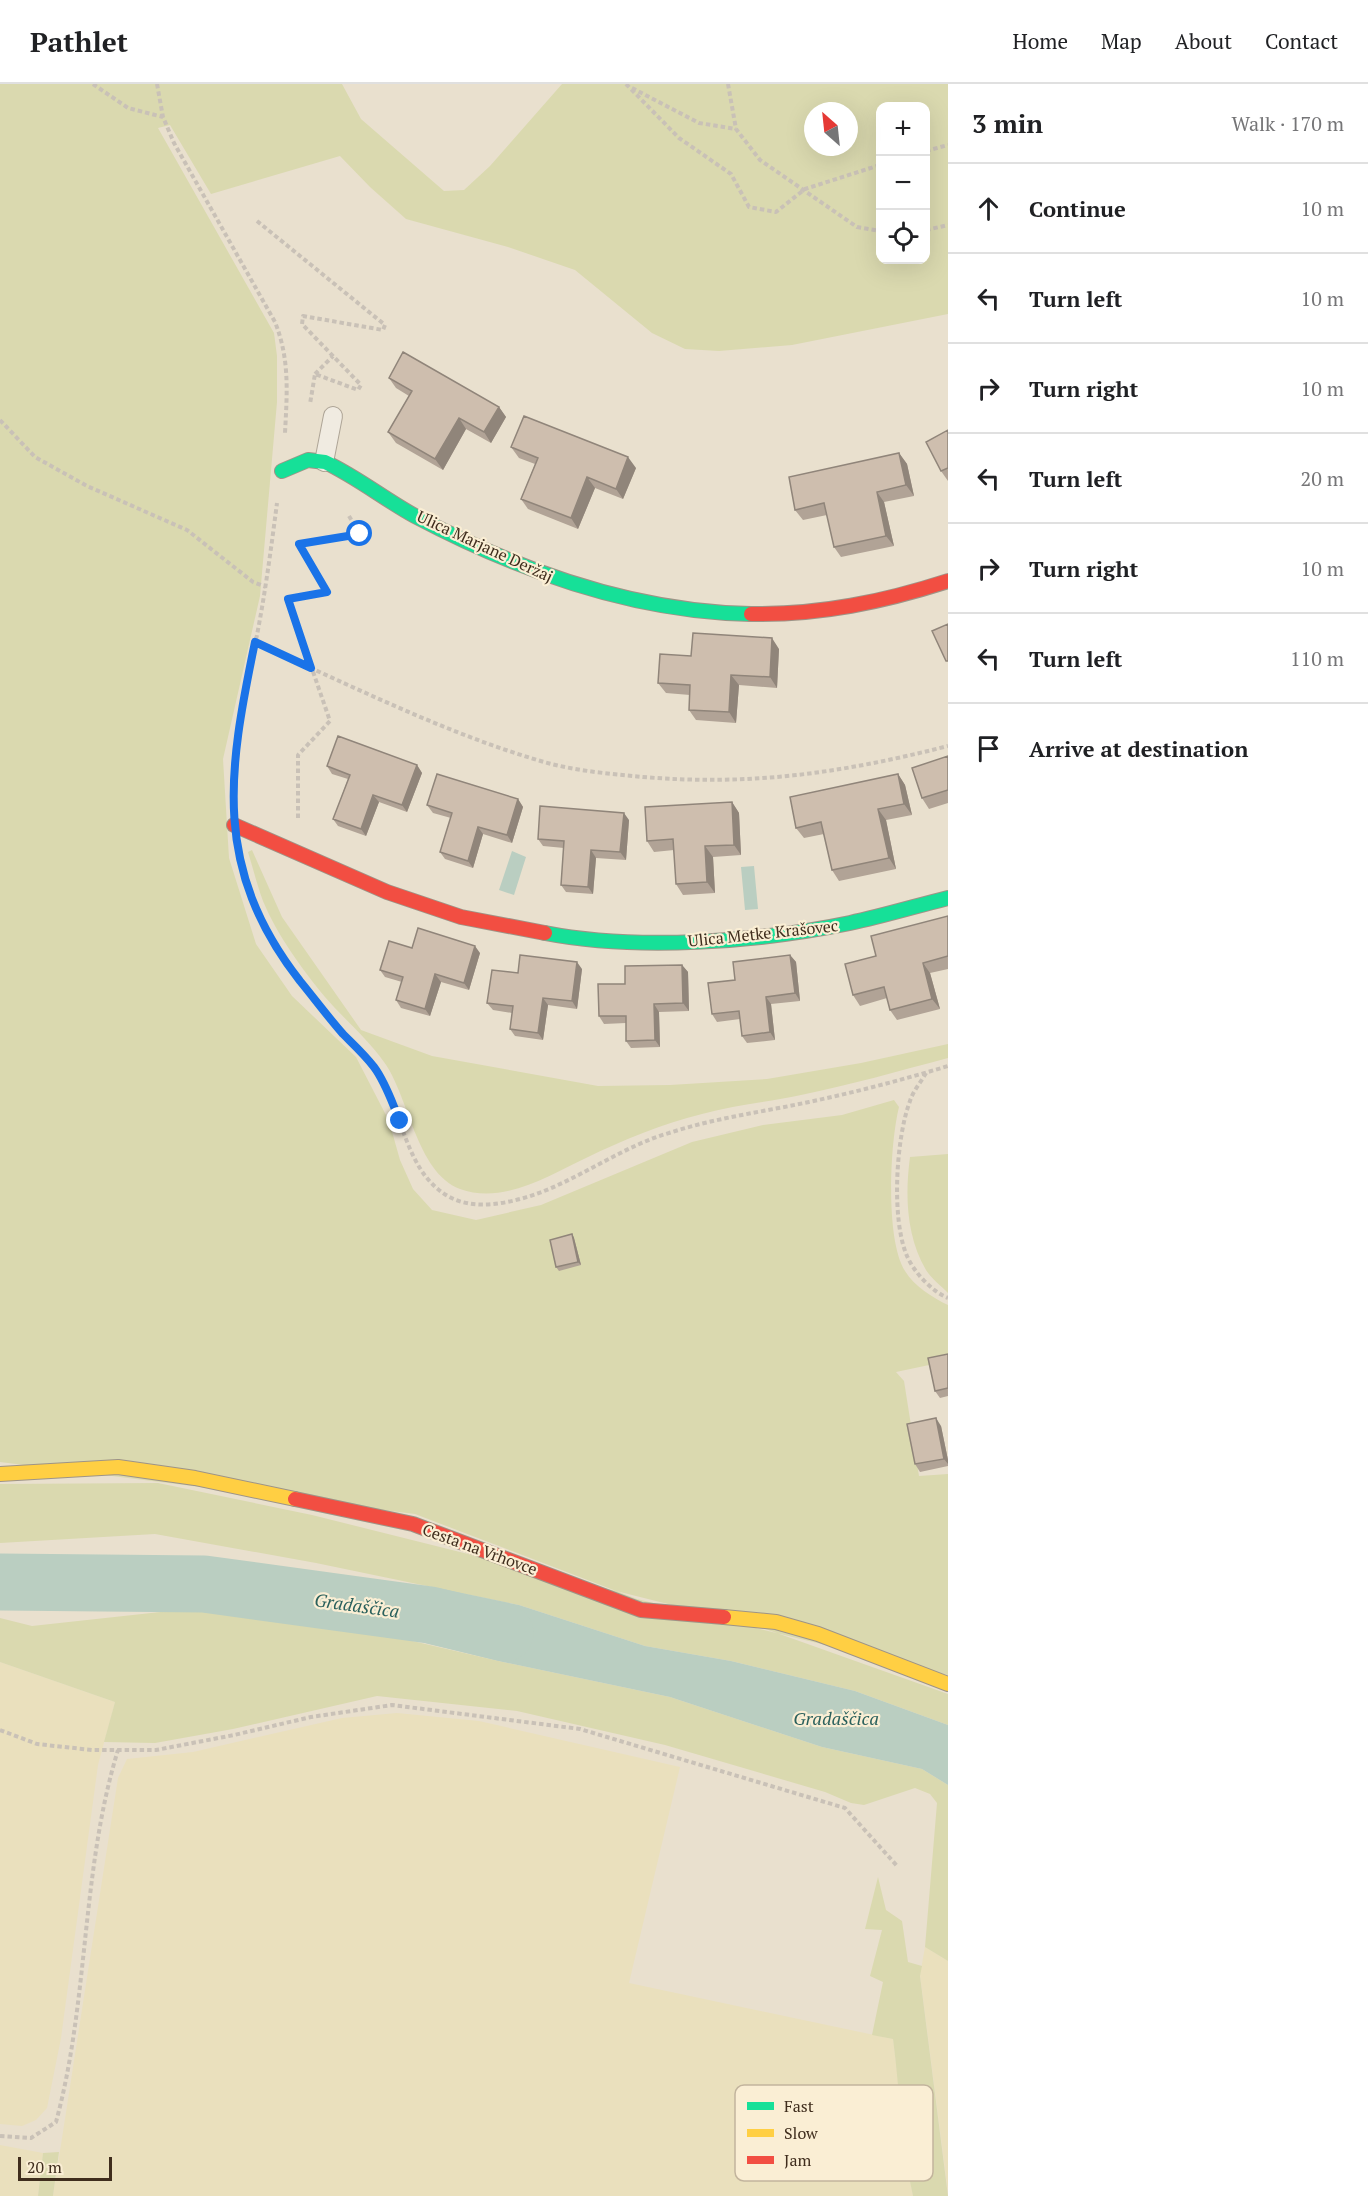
<!DOCTYPE html>
<html lang="en">
<head>
<meta charset="utf-8">
<style>
  body { margin:0; font-family:"PT Serif",serif; background:#f2f2f2; color:#202124 }
  .controls { position:absolute; right:18px; top:18px; display:grid; overflow:hidden; border-radius:12px; box-shadow:0 6px 24px #0002 }
  .controls button { width:54px; height:54px; display:grid; place-items:center; padding:0; border:0; border-bottom:2px solid #e0e0e0; background:#fff; color:#202124; font:30px sans-serif }
  .compass { position:absolute; left:804px; top:18px; width:54px; height:54px; border-radius:50%; background:#fff; box-shadow:0 6px 24px #0002; rotate:333deg }
  .scale { position:absolute; left:18px; bottom:15px; width:94px; box-sizing:border-box; padding-left:6px; border:3px solid #3f2d1d; border-top:0; font-size:16px; line-height:21px; white-space:nowrap; color:#3f2d1d; -webkit-text-stroke:4px #faeed4; paint-order:stroke }
  .stop { position:absolute; width:18px; height:18px; margin:-14px; border:4px solid #1a73e8; border-radius:50%; background:#fff }
  .stop.end { background:#1a73e8; border-color:#fff; box-shadow:0 2px 6px #0008 }
  .list { margin:0; padding:0; list-style:none }
  h2 { display:flex; justify-content:space-between; align-items:center; height:78px; margin:0; padding:0 24px; font-size:26px }
  h2 small { font-size:20px; font-weight:400; color:#757577 }
  .list li { display:grid; grid-template-columns:39px 1fr auto; gap:18px; align-items:center; box-sizing:border-box; height:90px; padding:0 24px; border-top:2px solid #e0e0e0 }
  .list b { display:block; font-size:22px; white-space:nowrap }
  .list em { font-size:20px; font-style:normal; color:#757577 }
  .icon { flex:none; width:33px; height:33px; fill:none; stroke:currentColor; stroke-width:2; stroke-linecap:round; stroke-linejoin:round }
  .map { position:relative; flex:none; width:948px; height:2112px; overflow:hidden }
  header { display:flex; align-items:center; gap:36px; box-sizing:border-box; height:84px; padding:0 30px; background:#fff; border-bottom:2px solid #e0e0e0 }
  header strong { font-size:28px }
  nav { display:flex; gap:33px; margin-inline-start:auto; font-size:21px }
  main { display:flex }
  aside { flex:1; background:#fff }
  .map>svg:first-child { display:block }
  .farmland { fill:#eae0bd }
  .green { fill:#dad9af; fill-rule:evenodd }
  .water { fill:#bacec1 }
  .lines { fill:none; stroke-linecap:round; stroke-linejoin:round }
  .river { stroke:#bacec1; stroke-width:57 }
  .lane-casing { stroke:#aea597; stroke-width:20 }
  .fast-casing { stroke:#9e9487; stroke-width:16 }
  .slow-casing { stroke:#9e9487; stroke-width:16 }
  .jam-casing { stroke:#9e9487; stroke-width:16 }
  .path { stroke:#c9c1b7; stroke-width:4; stroke-dasharray:4.5 3; stroke-linecap:butt }
  .lane { stroke:#f0ebe1; stroke-width:18 }
  .fast { stroke:#16e098; stroke-width:14 }
  .slow { stroke:#ffcf43; stroke-width:14 }
  .jam { stroke:#f24e42; stroke-width:14 }
  .wall { fill:#b1a396 }
  .shaded-wall { fill:#90857a }
  .building { fill:#cebeae; stroke:#90857a; stroke-width:1.5 }
  .route { stroke:#1a73e8; stroke-width:8 }
  .labels { text-anchor:middle; dominant-baseline:central; stroke-width:4.5; stroke-linejoin:round; paint-order:stroke }
  .street-label { font-size:16px; fill:#3f2d1d; stroke:#faeed4 }
  .water-label { font-size:18px; font-style:italic; fill:#2a605c; stroke:#faeed4 }
  .key { fill:#faeed4; stroke:#c2b49d; stroke-width:1.5 }
  .key-label { font-size:16px; fill:#3f2d1d }
</style>
</head>
<body>
<header>
<strong>Pathlet</strong>
<nav><a>Home</a><a>Map</a><a>About</a><a>Contact</a></nav>
</header>
<main>
<div class="map">
<svg width="948" height="2112" viewBox="0 0 948 2112">
  <rect width="100%" height="100%" fill="#e9e0ce"/>
  <path class="farmland" d="M0 1578 115 1618 98 1681 61 1954 47 2024 36 2036 22 2042 0 2040Z
    M397 1629 479 1637 680 1683 629 1899 893 1955 898 1995 899 2041 913 2112H53L118 1694 127 1675 193 1668 342 1634Z
    M925 1863 948 1877V2109L920 1891Z
    M0 2061 43 2069 38 2112H0Z"/>
  <path class="green" d="M0 0H342L361 35 444 107 464 106 490 82 562 0H948V230L792 261 719 267 685 265 652 249 575 186 508 163 406 135 370 103 340 72 211 110 170 41 158 44 274 249 277 272V318L260 512 223 675 229 774 256 860 292 912 356 973 389 1037 400 1076 413 1105 432 1126 476 1136 541 1121 692 1058 763 1041 842 1031 894 1016 899 1023C890 1059 885 1155 905 1187 914 1202 933 1214 948 1221V1277L896 1288 904 1297 919 1392 948 1390V1591L637 1515 415 1430 0 1378ZM880 22H926V176H880ZM813 27H849V63H813Z
    M252 766 282 833 361 946 432 972 598 1002 670 1001 767 995 861 979 948 960V974C899 987 850 1001 801 1011 768 1018 734 1021 702 1030 662 1040 623 1056 586 1074 550 1091 503 1121 460 1105 416 1088 409 1012 384 978 367 954 344 935 325 913 302 885 277 851 263 817 257 801 253 784 248 768Z
    M948 1070V1209C941 1202 931 1194 926 1186 906 1151 905 1111 910 1073Z
    M158 1399 312 1431 760 1543 948 1610V1641L855 1607 731 1577 645 1562 519 1521 316 1479 155 1450 0 1459V1400Z
    M197 1524 296 1530 503 1578 670 1613 822 1663 922 1685 948 1701V1877L925 1863 937 1719 930 1710 915 1704 864 1721 851 1719 825 1708 665 1661 517 1627 377 1612 233 1645 155 1659 104 1658 115 1618 0 1578V1534L32 1542Z
    M878 1793 886 1826 902 1837 908 1878 922 1882 920 1892 948 2112H913C901 2059 900 2008 893 1955L872 1951 883 1898 870 1892 882 1846 865 1845Z
    M59 2068 53 2112H38L43 2069Z"/>
  <path class="water" d="M512 767 526 773 514 811 499 806Z
    M754 782 758 825 745 826 741 783Z
    M438 1504 519 1521 645 1562 731 1577 855 1607 948 1641V1701L922 1685 822 1663 670 1613 503 1578 422 1558Z"/>
  <g class="lines">
    <path class="river" d="M0 1498 204 1500 430 1531 505 1549"/>
    <defs>
      <path id="lane" d="M324 378 333 332"/>
      <path id="fast" d="M282 387 308 376 325 378C357 393 384 415 415 432 519 487 632 528 751 530
        M545 849C637 867 758 858 850 839 883 832 916 822 948 814"/>
      <path id="slow" d="M0 1390 118 1383 195 1394 295 1415
        M724 1533 776 1538 818 1550 948 1600"/>
      <path id="jam" d="M751 530C820 531 883 518 948 497
        M234 741 387 808 461 833 545 849
        M295 1415 413 1440 641 1526 724 1533"/>
    </defs>
    <use href="#lane" class="lane-casing"/>
    <use href="#fast" class="fast-casing"/>
    <use href="#slow" class="slow-casing"/>
    <use href="#jam" class="jam-casing"/>
    <path class="path" d="M93 0 128 24 163 33
      M157 0 163 33 174 59 275 238C290 276 287 309 285 349
      M626 0 679 54 731 90 749 123 776 128 805 105 880 81
      M728 0 736 45 760 76 857 143 880 147
      M632 4 699 39 736 45
      M926 67 948 61
      M257 137 385 241 383 246 303 232 302 240 361 301 358 306 315 290 310 320
      M926 146 948 141
      M315 290 333 272
      M0 336 35 373 87 402 187 446 253 498 266 503
      M255 559C351 601 444 649 544 678 576 687 611 690 643 693 752 702 842 689 948 662
      M233 711C231 658 246 608 256 556 265 511 271 465 277 419
      M298 734V671L330 637 288 515 327 508 299 460 360 450 349 432
      M241 781C260 860 320 920 371 980 403 1017 401 1083 446 1111 473 1128 511 1119 539 1109 584 1092 624 1062 669 1049 715 1034 762 1028 809 1018 856 1008 902 996 948 982
      M926 989C921 998 913 1007 910 1017 896 1054 891 1135 907 1172 914 1188 931 1207 948 1214
      M0 1646 37 1660 92 1666H156L234 1651 311 1633 392 1621 580 1645 845 1724 898 1783
      M0 2052 31 2054 56 2038C89 1917 81 1786 118 1666"/>
    <use href="#lane" class="lane"/>
    <use href="#fast" class="fast"/>
    <use href="#slow" class="slow"/>
    <use href="#jam" class="jam"/>
  </g>
  <path class="wall" d="M389 294 499 323 506 333 491 359 466 345 443 386 396 359 388 348 409 312 396 304Z
    M948 346V397L941 387Z
    M511 363 636 384 623 415 595 404 578 445 528 425 521 415 535 380 519 374Z
    M899 369 907 380 914 412 884 418 894 462 841 473 834 463 827 431 803 436 795 426Z
    M779 565 777 604 739 601 736 639 696 636 689 626 690 611 666 609 658 599 691 572Z
    M948 672V719L929 725 922 714Z
    M417 681 422 689 407 728 379 718 366 752 338 742 333 735 348 695 332 690 327 682Z
    M898 690 905 701 912 731 886 736 896 785 839 797 832 786 824 750 804 754 796 744Z
    M518 715 523 723 512 759 483 750 473 784 445 775 440 768 451 734 433 729 427 721Z
    M732 718 739 729 741 771 713 773 715 809 683 811 676 800 674 766 654 768 647 757Z
    M629 736 626 776 596 774 593 810 566 808 561 801 564 764 543 762 538 755Z
    M948 832V885L930 889 940 925 897 936 890 926 887 914 860 922 853 911 876 872Z
    M412 864 480 869 469 906 441 898 430 932 401 924 396 916 402 898 385 893 380 886Z
    M790 871 796 878 800 917 771 920 775 956 747 959 742 952 740 935 717 938 712 930 735 896Z
    M682 881 688 888 689 927 659 928 660 963 631 964 626 957V939L604 940 599 932 625 900Z
    M582 885 577 925 548 921 543 956 515 952 510 945 512 929 493 926 487 919 518 889Z
    M572 1150 574 1154 581 1181 559 1187 556 1183Z
    M948 1270V1312L940 1314 935 1307Z
    M941 1342 948 1376V1382L920 1388 915 1380Z"/>
  <path class="shaded-wall" d="M499 323 506 333 491 359 484 348Z
    M459 334 466 345 443 386 435 375Z
    M899 369 907 380 914 412 906 401Z
    M628 373 636 384 623 415 616 405Z
    M587 393 595 404 578 445 571 434Z
    M877 408 884 418 894 462 886 452Z
    M772 554 779 565 777 604 770 593Z
    M731 591 739 601 736 639 729 628Z
    M417 681 422 689 407 728 402 721Z
    M898 690 905 701 912 731 904 720Z
    M373 711 379 718 366 752 361 745Z
    M518 715 523 723 512 759 507 751Z
    M732 718 739 729 741 771 734 761Z
    M878 725 886 736 896 785 889 774Z
    M624 729 629 736 626 776 620 768Z
    M478 743 483 750 473 784 468 777Z
    M705 762 713 773 715 809 707 798Z
    M591 766 596 774 593 810 588 803Z
    M475 862 480 869 469 906 464 899Z
    M790 871 796 878 800 917 795 909Z
    M577 878 582 885 577 925 572 917Z
    M923 879 930 889 940 925 932 915Z
    M682 881 688 888 689 927 683 919Z
    M435 890 441 898 430 932 425 925Z
    M766 913 771 920 775 956 770 948Z
    M543 914 548 921 543 956 538 949Z
    M654 920 659 928 660 963 655 956Z
    M572 1150 574 1154 581 1181 578 1178Z
    M936 1334 941 1342 948 1376V1380L944 1375Z"/>
  <path class="building" d="M403 268 499 323 484 348 459 334 435 375 388 348 412 307 389 294Z
    M524 332 628 373 616 405 587 393 571 434 521 415 538 374 511 363Z
    M948 346V384L941 387 926 358Z
    M899 369 906 401 877 408 886 452 834 463 824 419 795 426 789 393Z
    M948 540V577H946L932 547Z
    M693 549 772 554 770 593 731 591 729 628 689 626 690 601 658 599 660 570 691 572Z
    M338 652 417 681 402 721 373 711 361 745 333 735 350 691 327 682Z
    M948 672V706L922 714 912 684Z
    M437 690 518 715 507 751 478 743 468 777 440 768 452 729 427 721Z
    M898 690 904 720 878 725 889 774 832 786 821 738 796 744 790 713Z
    M732 718 734 761 705 762 707 798 676 800 673 755 647 757 645 723Z
    M540 722 624 729 620 768 591 766 588 803 561 801 564 757 538 755Z
    M948 832V872L923 879 932 915 890 926 884 903 853 911 845 880 876 872 871 852Z
    M418 844 475 862 464 899 435 890 425 925 396 916 403 893 380 886 389 857 412 864Z
    M520 871 577 878 572 917 543 914 538 949 510 945 513 922 487 919 492 886 518 889Z
    M790 871 795 909 766 913 770 948 742 952 739 927 712 930 708 899 735 896 733 878Z
    M682 881 683 919 654 920 655 956 626 957V932H599L598 900H625V882Z
    M572 1150 578 1178 556 1183 550 1156Z
    M948 1270V1304L935 1307 928 1274Z
    M936 1334 944 1375 915 1380 907 1340Z"/>
  <g class="lines">
    <path class="route" d="M360 450 299 460 327 508 288 515 311 584 255 558C228 688 212 784 300 897 314 914 328 933 343 950 354 961 365 971 374 983 386 999 392 1019 400 1037"/>
  </g>
  <g class="labels">
    <g class="street-label">
      <text transform="translate(485 462) rotate(25)">Ulica Marjane Deržaj</text>
      <text transform="translate(763 849) rotate(-6)">Ulica Metke Krašovec</text>
      <text transform="translate(480 1465) rotate(20)">Cesta na Vrhovce</text>
    </g>
    <g class="water-label">
      <text transform="translate(357 1521) rotate(8)">Gradaščica</text>
      <text x="836" y="1634">Gradaščica</text>
    </g>
  </g>
  <rect x="735" y="2001" width="198" height="96" rx="9" class="key"/>
  <rect x="747" y="2018" width="27" height="8" fill="#16e098"/>
  <rect x="747" y="2045" width="27" height="8" fill="#ffcf43"/>
  <rect x="747" y="2072" width="27" height="8" fill="#f24e42"/>
  <g class="key-label">
    <text x="784" y="2028">Fast</text>
    <text x="784" y="2055">Slow</text>
    <text x="784" y="2082">Jam</text>
  </g>
</svg>
<div class="controls">
<button>+</button>
<button>−</button>
<button><svg class="icon" aria-label="locate" viewBox="0 0 24 24"><circle cx="12" cy="12" r="6"/><path d="M12 2v4M12 18v4M2 12h4M18 12h4"/></svg></button>
</div>
<svg class="compass" viewBox="-18 -18 36 36"><path d="M0-13l5 13h-10z" fill="#e53935"/><path d="M0 13l5-13h-10z" fill="#757577"/></svg>
<div class="scale">20 m</div>
<div class="stop" style="left:360px;top:450px"></div>
<div class="stop end" style="left:400px;top:1037px"></div>
</div>
<aside>
<h2>3 min<small>Walk · 170 m</small></h2>
<ul class="list">
<li><svg class="icon" aria-label="ahead" viewBox="0 0 24 24"><path d="M12 20V5M6 11l6-6 6 6"/></svg><div><b>Continue</b></div><em>10 m</em></li>
<li><svg class="icon" aria-label="left" viewBox="0 0 24 24"><path d="M17 20v-9H6M10 6l-5 5 5 5"/></svg><div><b>Turn left</b></div><em>10 m</em></li>
<li><svg class="icon" aria-label="right" viewBox="0 0 24 24"><path d="M7 20v-9h11M14 6l5 5-5 5"/></svg><div><b>Turn right</b></div><em>10 m</em></li>
<li><svg class="icon" aria-label="left" viewBox="0 0 24 24"><path d="M17 20v-9H6M10 6l-5 5 5 5"/></svg><div><b>Turn left</b></div><em>20 m</em></li>
<li><svg class="icon" aria-label="right" viewBox="0 0 24 24"><path d="M7 20v-9h11M14 6l5 5-5 5"/></svg><div><b>Turn right</b></div><em>10 m</em></li>
<li><svg class="icon" aria-label="left" viewBox="0 0 24 24"><path d="M17 20v-9H6M10 6l-5 5 5 5"/></svg><div><b>Turn left</b></div><em>110 m</em></li>
<li><svg class="icon" aria-label="arrive" viewBox="0 0 24 24"><path d="M6 21V4h12l-3 4 3 4H6"/></svg><div><b>Arrive at destination</b></div></li>
</ul>
</aside>
</main>
</body>
</html>
